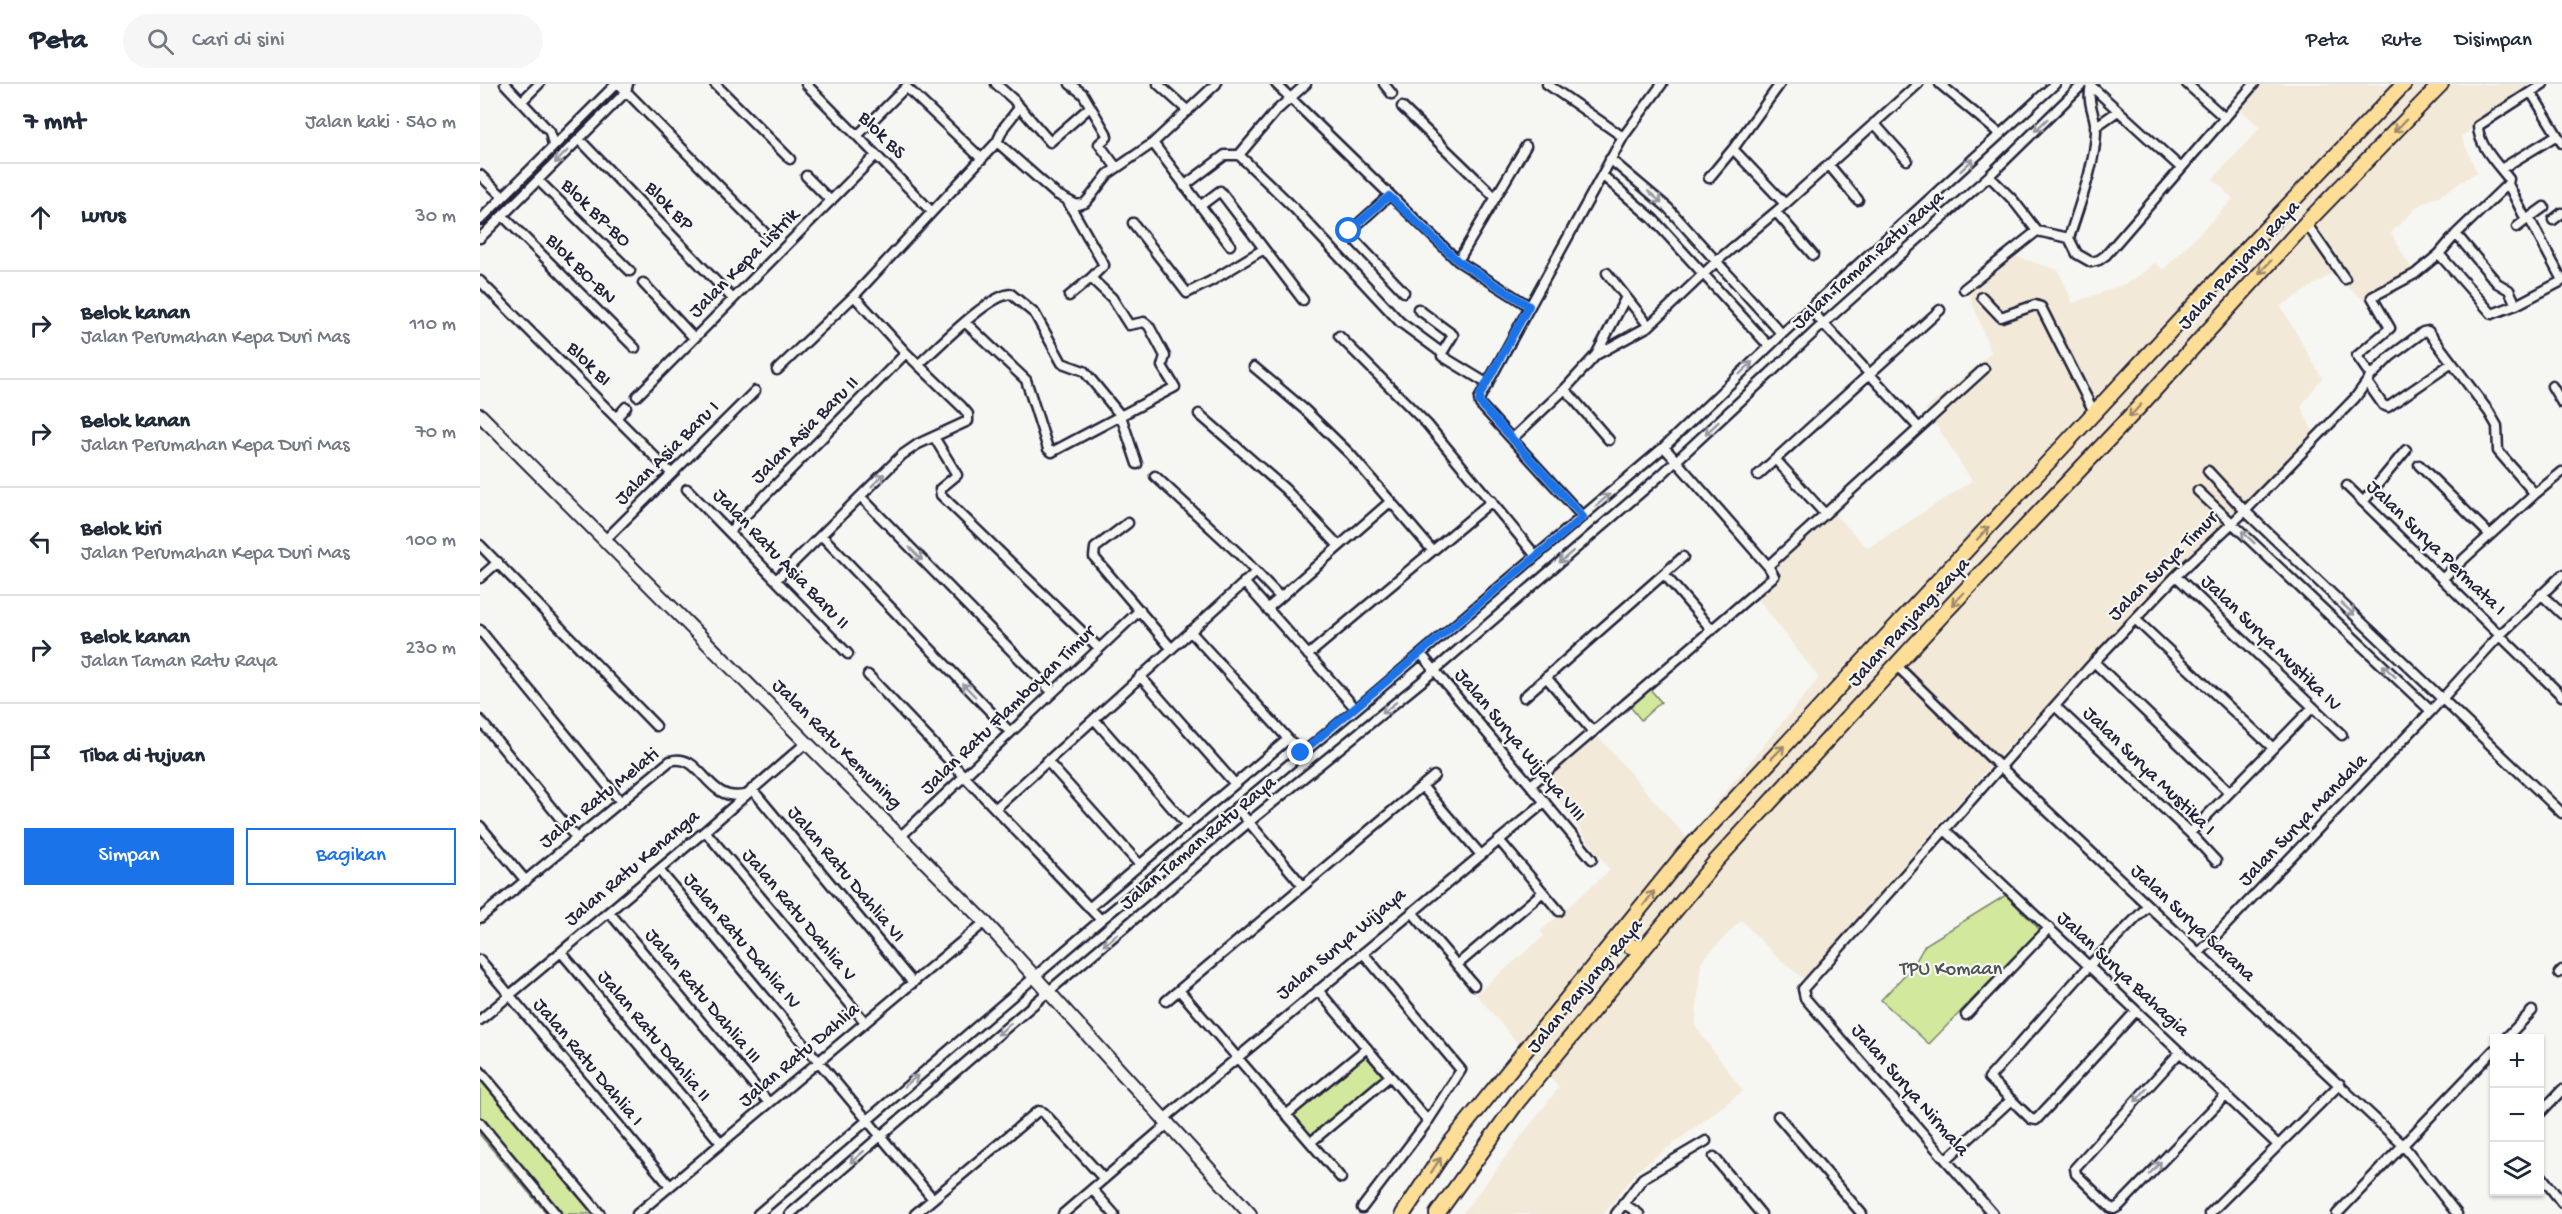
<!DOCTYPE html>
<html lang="id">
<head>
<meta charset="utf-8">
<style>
  body { margin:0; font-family:"Gochi Hand",sans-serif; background:#f6f6f7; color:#1f2937 }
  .controls { position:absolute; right:18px; bottom:18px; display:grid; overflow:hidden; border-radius:0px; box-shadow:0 2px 4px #0004 }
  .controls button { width:54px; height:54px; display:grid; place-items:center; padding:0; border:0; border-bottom:2px solid #e0e1e3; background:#fff; color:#1f2937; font:30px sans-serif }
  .stop { position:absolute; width:18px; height:18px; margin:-14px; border:4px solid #1a73e8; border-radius:50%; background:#fff }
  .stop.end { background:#1a73e8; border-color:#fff; box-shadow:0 2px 6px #0008 }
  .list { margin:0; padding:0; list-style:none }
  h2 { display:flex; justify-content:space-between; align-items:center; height:78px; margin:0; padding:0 24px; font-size:26px }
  h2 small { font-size:20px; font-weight:400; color:#747a83 }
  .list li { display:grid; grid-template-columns:39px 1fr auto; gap:18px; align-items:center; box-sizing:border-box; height:108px; padding:0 24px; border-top:2px solid #e0e1e3 }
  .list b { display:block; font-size:22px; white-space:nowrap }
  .list p { margin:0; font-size:20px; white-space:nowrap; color:#747a83 }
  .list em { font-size:20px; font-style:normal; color:#747a83 }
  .actions { display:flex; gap:12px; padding:18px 24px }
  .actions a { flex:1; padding:14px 0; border:2px solid #1a73e8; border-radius:0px; text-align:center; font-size:21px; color:#1a73e8 }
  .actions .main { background:#1a73e8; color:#fff }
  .icon { flex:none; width:33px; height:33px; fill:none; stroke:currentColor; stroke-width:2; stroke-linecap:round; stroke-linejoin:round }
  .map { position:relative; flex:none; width:2082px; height:1130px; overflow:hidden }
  header { display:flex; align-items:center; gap:36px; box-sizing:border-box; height:84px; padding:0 30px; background:#fff; border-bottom:2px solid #e0e1e3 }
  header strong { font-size:28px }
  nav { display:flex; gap:33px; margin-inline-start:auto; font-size:21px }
  .search { width:420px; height:54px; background:#f6f6f7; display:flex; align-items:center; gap:15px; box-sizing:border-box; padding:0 21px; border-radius:33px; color:#747a83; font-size:22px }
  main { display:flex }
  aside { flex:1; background:#fff }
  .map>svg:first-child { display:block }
  .built { fill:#f3e9d8 }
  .green { fill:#d2e89d; stroke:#7a856c; stroke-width:1.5 }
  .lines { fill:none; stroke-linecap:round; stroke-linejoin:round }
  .street-casing { stroke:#22223b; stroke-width:13 }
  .secondary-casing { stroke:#22223b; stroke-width:16 }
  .primary-casing { stroke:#22223b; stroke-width:18 }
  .street { stroke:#f6f6f2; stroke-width:8 }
  .secondary { stroke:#f6f6f2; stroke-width:12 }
  .primary { stroke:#fede96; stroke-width:14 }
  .oneway { stroke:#9797a0 }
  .oneway2 { stroke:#9b896d }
  .route { stroke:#1a73e8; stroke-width:8 }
  .labels { text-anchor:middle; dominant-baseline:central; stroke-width:4.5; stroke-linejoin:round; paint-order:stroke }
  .street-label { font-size:20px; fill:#22223b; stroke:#f6f6f2 }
  .park-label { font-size:20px; fill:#4e5454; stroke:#f6f6f2 }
</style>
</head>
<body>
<header>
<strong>Peta</strong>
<div class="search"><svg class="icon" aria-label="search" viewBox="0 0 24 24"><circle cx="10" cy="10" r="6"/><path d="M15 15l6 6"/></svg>Cari di sini</div>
<nav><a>Peta</a><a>Rute</a><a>Disimpan</a></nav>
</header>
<main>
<aside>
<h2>7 mnt<small>Jalan kaki · 540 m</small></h2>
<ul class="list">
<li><svg class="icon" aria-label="ahead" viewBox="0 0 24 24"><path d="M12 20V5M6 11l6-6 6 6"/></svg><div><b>Lurus</b></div><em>30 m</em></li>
<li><svg class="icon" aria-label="right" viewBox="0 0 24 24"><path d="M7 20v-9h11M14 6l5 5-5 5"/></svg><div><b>Belok kanan</b><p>Jalan Perumahan Kepa Duri Mas</p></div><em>110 m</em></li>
<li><svg class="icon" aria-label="right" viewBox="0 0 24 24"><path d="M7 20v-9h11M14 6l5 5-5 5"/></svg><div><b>Belok kanan</b><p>Jalan Perumahan Kepa Duri Mas</p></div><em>70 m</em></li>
<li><svg class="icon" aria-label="left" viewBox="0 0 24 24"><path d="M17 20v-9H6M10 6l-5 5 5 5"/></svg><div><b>Belok kiri</b><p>Jalan Perumahan Kepa Duri Mas</p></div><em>100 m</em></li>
<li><svg class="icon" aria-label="right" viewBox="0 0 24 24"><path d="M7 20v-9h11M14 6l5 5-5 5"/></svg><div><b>Belok kanan</b><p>Jalan Taman Ratu Raya</p></div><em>230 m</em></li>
<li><svg class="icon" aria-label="arrive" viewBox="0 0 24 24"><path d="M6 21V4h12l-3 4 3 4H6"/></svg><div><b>Tiba di tujuan</b></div></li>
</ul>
<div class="actions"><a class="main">Simpan</a><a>Bagikan</a></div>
</aside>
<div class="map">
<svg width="2082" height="1130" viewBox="0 0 2082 1130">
  <rect width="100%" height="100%" fill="#f6f6f2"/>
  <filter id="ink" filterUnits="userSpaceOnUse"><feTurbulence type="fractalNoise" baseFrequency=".0167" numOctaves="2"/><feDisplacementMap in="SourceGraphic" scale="12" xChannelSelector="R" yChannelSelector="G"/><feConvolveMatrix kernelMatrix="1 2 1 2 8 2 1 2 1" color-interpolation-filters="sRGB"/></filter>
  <g filter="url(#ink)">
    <path class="built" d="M1768 0H2061L1981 52 1997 88 1961 111 1939 121 1911 149 1931 184 1885 217 1851 190 1801 222 1842 294 1821 322 1833 348 1519 672 1324 895 1295 871 1261 836 1221 878 1215 942 1263 1007 1157 1087 1124 1130H982L1079 1003 1039 961 996 910 1064 852 1061 847 1130 786 1061 693 1115 649 1207 754 1339 594 1272 507 1349 425 1388 464 1492 397 1446 325 1511 269 1485 199 1525 169 1578 186 1593 219 1652 197 1675 179 1683 186 1753 115 1733 95 1780 44 1752 17Z"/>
    <path class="green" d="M1164 598 1181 618 1161 636 1143 614Z
      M1526 811 1560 846 1449 960 1401 916 1433 882 1445 861Z
      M883 969 904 994 832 1053 811 1028Z
      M0 991 121 1130H67L0 1051Z"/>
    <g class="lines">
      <defs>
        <path id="street" d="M25 0 70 48 73 61
          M139 0 285 149
          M235 0 310 75
          M326 0 452 128
          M590 0 603 10 626 49 627 53 619 60 636 83
          M678 0 708 27
          M796 0 978 177 1049 222
          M904 0 912 10
          M1067 0 1143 53
          M1300 0 1253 65 1305 120
          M1460 0 1520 50
          M1609 0 1701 84
          M1707 0 1745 34
          M1611 2C1606 18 1616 31 1616 48 1615 81 1599 122 1589 154L1597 170 1611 178 1619 176 1626 171 1774 0
          M2051 8 2082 59
          M42 17 59 0
          M538 21 570 58 610 23
          M922 23 1015 113
          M1394 39 1427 76
          M1615 43 1638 27
          M377 52 426 3 502 75
          M99 55 253 215
          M517 58 576 110 597 121 605 119 611 112 628 90 673 59 736 0
          M673 59 750 161
          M759 71 796 27 826 0
          M1130 75 1188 124 1302 250
          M1349 81 1378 116
          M2021 85 2077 51
          M0 91 23 113
          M1122 91 1173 135 1289 262
          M326 92 351 117
          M1229 94 1253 65
          M58 96 150 187
          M2028 100 2046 136 2037 143
          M704 102 745 71H759L813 123 920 238 962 269
          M909 112 868 149 924 208
          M720 122 740 107 823 216
          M1296 128 1333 171
          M23 132 155 264
          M2049 134 2082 196
          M0 136 136 0
          M2046 136 2064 123
          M2073 136 2082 129
          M653 139 707 209 731 197 784 165
          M1826 139 1865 195
          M1557 147 1589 154
          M1976 150 2017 199 2029 206 2036 221 2082 197
          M0 154 146 8 148 0
          M1959 170 2012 230 2036 221
          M978 177 1046 62
          M1127 189 1169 242
          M0 197 191 389
          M163 199 214 254
          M1484 205 1557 147 1533 116 1509 92
          M589 212 611 194
          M1502 213 1521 233 1555 221 1561 223 1615 330
          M938 225 973 251 962 269V272L1008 300
          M1330 225 1439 344
          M486 239 546 296 568 365 572 368 695 303 682 282 685 272 669 242 664 238 649 241 632 214 611 194 624 181 588 118
          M859 252 947 340 1056 472
          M1116 271 1146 213
          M438 281C457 264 508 211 531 210L555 230 582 279 604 287 641 332 657 380
          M774 283 825 326 870 370 952 466
          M297 286 374 212 517 58 524 43 539 24 534 16 516 0
          M1891 292 1877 272 1910 244 1892 213 1935 190 1959 170 1976 150 2028 100 2029 95C2018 81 1998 61 1998 42L2063 0
          M1887 298 1903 321 1908 323 1972 279
          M2072 302 2082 319
          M1085 305 1129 356
          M157 312 396 71
          M719 330 805 405 858 461
          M137 333 146 323
          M454 353 477 391 460 405 461 411 619 564
          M1032 355 1085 305 1116 271 1169 242 1238 176 1305 120 1438 0
          M1296 376 1345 430
          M1939 381 2010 451
          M1728 387 1765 427 2082 729
          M1278 391 1460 226
          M675 392 758 469 800 513
          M1867 402 2082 612
          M207 405 368 570
          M1718 407 1951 627
          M381 413 572 608
          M1883 418 1926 366
          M1103 433 1000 320 999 315 1143 53 1182 0
          M648 439 615 464 614 473 691 564
          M249 448 426 269
          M342 452 530 648
          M124 457 275 307
          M0 461 176 642
          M1288 482 1504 285
          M1184 490 1232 546
          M1696 492 1862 651
          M0 494 18 478
          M1963 494 2055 410 2082 388
          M296 496 422 371 438 360 488 337V330L482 323 426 269 374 212
          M764 498 876 625
          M2061 510 2082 530
          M787 525 911 417
          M1655 535 1793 664
          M0 546 141 718
          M710 547 821 669
          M941 570 1112 775
          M828 571 1012 417
          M1614 578 1749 708
          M1416 581 1512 675 1923 1061 1977 1130
          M388 591 621 836
          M660 592 755 700
          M1066 593 1113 648
          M1044 613 1203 473
          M1576 623 1710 749 1736 777
          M614 635 707 741
          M0 636 97 755
          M567 677 660 781
          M1051 701 1294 492 1288 482 1184 363
          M942 702 1001 771
          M272 705 433 899
          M756 723 823 802
          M516 724 776 488
          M0 742 46 797
          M1465 746 1797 1060
          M225 747 385 938
          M1710 749 1833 623
          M421 752 660 526
          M1019 756 1079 827
          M179 786 453 1115
          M609 824 808 655
          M129 828 289 1019
          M932 828 994 901
          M0 834 190 677C222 667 226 719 264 711
          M81 868 241 1059
          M1719 869 1951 627 2019 552 2082 491
          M0 876 190 1102
          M977 881 1063 808
          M2079 889 2082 886
          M699 906 861 1094
          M838 906 948 1037
          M686 917 954 692
          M1656 927 1556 1036 1551 1035 1509 994 1609 882 1668 822
          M1486 931 1569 844
          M0 936 225 747 326 659
          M2026 954 2052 927
          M1700 968 1595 1084 1596 1090 1631 1124 1634 1125 1639 1122 1746 1011
          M0 987 120 1130
          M2060 1029 2082 1006
          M806 1031 887 964
          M1298 1032 1382 1130
          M685 1034 1065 718
          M0 1039 76 1130
          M831 1058 910 992
          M1234 1073 1281 1130
          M1467 1075 1531 1016
          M2060 1090 2082 1119
          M612 1105 634 1130
          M1143 1119 1159 1130
          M882 1124 948 1037 981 986 883 869
          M157 1130 505 838
          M278 1130 621 836 876 625 1184 363 1302 250 1575 0
          M310 1130 569 907 769 738 941 598 1181 391 1344 239 1509 92 1603 0
          M435 1130 558 1027 563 1028 624 1095
          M583 1130 689 1039
          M1136 1130 1163 1094 1226 1057
          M1513 1130 1325 914 1323 905 1614 578 1696 492 1765 427 1875 314 1891 292 1911 272 1943 248 1948 247 1951 251 2009 328 2017 342 2018 367 2055 410
          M1729 1130 1860 1000
          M1857 1130 2014 966"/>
        <path id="secondary" d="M0 331 505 838 770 1130"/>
        <path id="primary" d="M1143 847 1150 862 1163 864
          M923 1130 968 1062 1204 770 1757 175 1924 0
          M957 1130 1038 1017 1236 777 1463 530 1658 324 1826 139 1961 0"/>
      </defs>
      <use href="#street" class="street-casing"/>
      <use href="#secondary" class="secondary-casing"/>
      <use href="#primary" class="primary-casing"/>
      <use href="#street" class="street"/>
      <use href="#secondary" class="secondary"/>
      <use href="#primary" class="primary"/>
    </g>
    <defs><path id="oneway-shaft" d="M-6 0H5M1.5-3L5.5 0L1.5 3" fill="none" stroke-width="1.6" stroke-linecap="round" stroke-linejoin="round" transform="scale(1.5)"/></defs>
    <g class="oneway">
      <use href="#oneway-shaft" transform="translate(1561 41) rotate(136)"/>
      <use href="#oneway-shaft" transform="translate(81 73) rotate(135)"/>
      <use href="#oneway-shaft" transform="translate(1487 81) rotate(-43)"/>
      <use href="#oneway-shaft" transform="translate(1175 113) rotate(40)"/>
      <use href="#oneway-shaft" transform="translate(1266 284) rotate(-44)"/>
      <use href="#oneway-shaft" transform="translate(1232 344) rotate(137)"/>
      <use href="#oneway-shaft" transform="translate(398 396) rotate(-45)"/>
      <use href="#oneway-shaft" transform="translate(1123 416) rotate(-41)"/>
      <use href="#oneway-shaft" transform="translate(1768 453) rotate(-137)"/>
      <use href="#oneway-shaft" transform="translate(436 470) rotate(46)"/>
      <use href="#oneway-shaft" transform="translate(1086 473) rotate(139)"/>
      <use href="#oneway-shaft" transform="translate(1868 525) rotate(43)"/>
      <use href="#oneway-shaft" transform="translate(1909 587) rotate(-137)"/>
      <use href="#oneway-shaft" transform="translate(489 606) rotate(-134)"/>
      <use href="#oneway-shaft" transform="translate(909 624) rotate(141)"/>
      <use href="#oneway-shaft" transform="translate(630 856) rotate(140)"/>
      <use href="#oneway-shaft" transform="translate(524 945) rotate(139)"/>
      <use href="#oneway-shaft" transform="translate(431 997) rotate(-40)"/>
      <use href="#oneway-shaft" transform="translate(1661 1011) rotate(132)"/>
      <use href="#oneway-shaft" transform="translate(377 1073) rotate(139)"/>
      <use href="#oneway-shaft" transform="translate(1675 1084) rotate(-46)"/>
    </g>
    <g class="oneway2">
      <use href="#oneway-shaft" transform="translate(1920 42) rotate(134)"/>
      <use href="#oneway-shaft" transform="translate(1785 183) rotate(133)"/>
      <use href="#oneway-shaft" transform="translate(1655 327) rotate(133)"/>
      <use href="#oneway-shaft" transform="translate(1503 449) rotate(-48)"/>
      <use href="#oneway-shaft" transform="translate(1478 515) rotate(134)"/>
      <use href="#oneway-shaft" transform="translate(1298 668) rotate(-45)"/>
      <use href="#oneway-shaft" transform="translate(1169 814) rotate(-53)"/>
      <use href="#oneway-shaft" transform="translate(956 1081) rotate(-57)"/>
    </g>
  </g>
  <g class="lines" filter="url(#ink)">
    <path class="route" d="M821 669 1103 433 999 318 1000 311 1049 222 978 177 909 112 869 147"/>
  </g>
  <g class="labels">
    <g class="street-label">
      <text transform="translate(401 52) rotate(45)">Blok BS</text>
      <text transform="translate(188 123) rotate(46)">Blok BP</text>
      <text transform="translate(115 130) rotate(44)">Blok BP-BO</text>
      <text transform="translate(1389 177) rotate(-42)">Jalan Taman Ratu Raya</text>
      <text transform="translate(265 180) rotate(-45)">Jalan Kepa Listrik</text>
      <text transform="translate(1760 182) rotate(-47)">Jalan Panjang Raya</text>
      <text transform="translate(100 186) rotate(45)">Blok BO-BN</text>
      <text transform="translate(108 281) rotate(45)">Blok BI</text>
      <text transform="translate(326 347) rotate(-45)">Jalan Asia Baru II</text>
      <text transform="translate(188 370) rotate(-45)">Jalan Asia Baru I</text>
      <text transform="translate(1955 465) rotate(44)">Jalan Surya Permata I</text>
      <text transform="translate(300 476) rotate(46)">Jalan Ratu Asia Baru II</text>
      <text transform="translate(1684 483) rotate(-45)">Jalan Surya Timur</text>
      <text transform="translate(1430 539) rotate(-47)">Jalan Panjang Raya</text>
      <text transform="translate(1790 560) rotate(44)">Jalan Surya Mustika IV</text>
      <text transform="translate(529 627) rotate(-44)">Jalan Ratu Flamboyan Timur</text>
      <text transform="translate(356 661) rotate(45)">Jalan Ratu Kemuning</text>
      <text transform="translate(1039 662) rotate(50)">Jalan Surya Wijaya VIII</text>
      <text transform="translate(1668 688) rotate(44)">Jalan Surya Mustika I</text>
      <text transform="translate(120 715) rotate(-39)">Jalan Ratu Melati</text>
      <text transform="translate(1824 737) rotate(-46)">Jalan Surya Mandala</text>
      <text transform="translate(719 760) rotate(-40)">Jalan Taman Ratu Raya</text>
      <text transform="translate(153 785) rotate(-40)">Jalan Ratu Kenanga</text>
      <text transform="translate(365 791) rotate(50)">Jalan Ratu Dahlia VI</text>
      <text transform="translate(318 832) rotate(50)">Jalan Ratu Dahlia V</text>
      <text transform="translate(1712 840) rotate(43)">Jalan Surya Sarana</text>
      <text transform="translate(261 858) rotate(50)">Jalan Ratu Dahlia IV</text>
      <text transform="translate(862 861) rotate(-40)">Jalan Surya Wijaya</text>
      <text transform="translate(1642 891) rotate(43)">Jalan Surya Bahagia</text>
      <text transform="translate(1106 903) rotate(-50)">Jalan Panjang Raya</text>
      <text transform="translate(222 913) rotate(50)">Jalan Ratu Dahlia III</text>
      <text transform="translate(173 953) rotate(50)">Jalan Ratu Dahlia II</text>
      <text transform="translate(320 972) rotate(-40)">Jalan Ratu Dahlia</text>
      <text transform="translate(107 979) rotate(50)">Jalan Ratu Dahlia I</text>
      <text transform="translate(1429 1007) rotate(49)">Jalan Surya Nirmala</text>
    </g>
    <g class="park-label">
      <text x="1471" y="886">TPU Komaan</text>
    </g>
  </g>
</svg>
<div class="controls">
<button>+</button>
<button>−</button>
<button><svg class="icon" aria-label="layers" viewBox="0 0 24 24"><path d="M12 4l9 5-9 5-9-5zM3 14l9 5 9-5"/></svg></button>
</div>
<div class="stop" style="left:869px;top:147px"></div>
<div class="stop end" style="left:821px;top:669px"></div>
</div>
</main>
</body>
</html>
